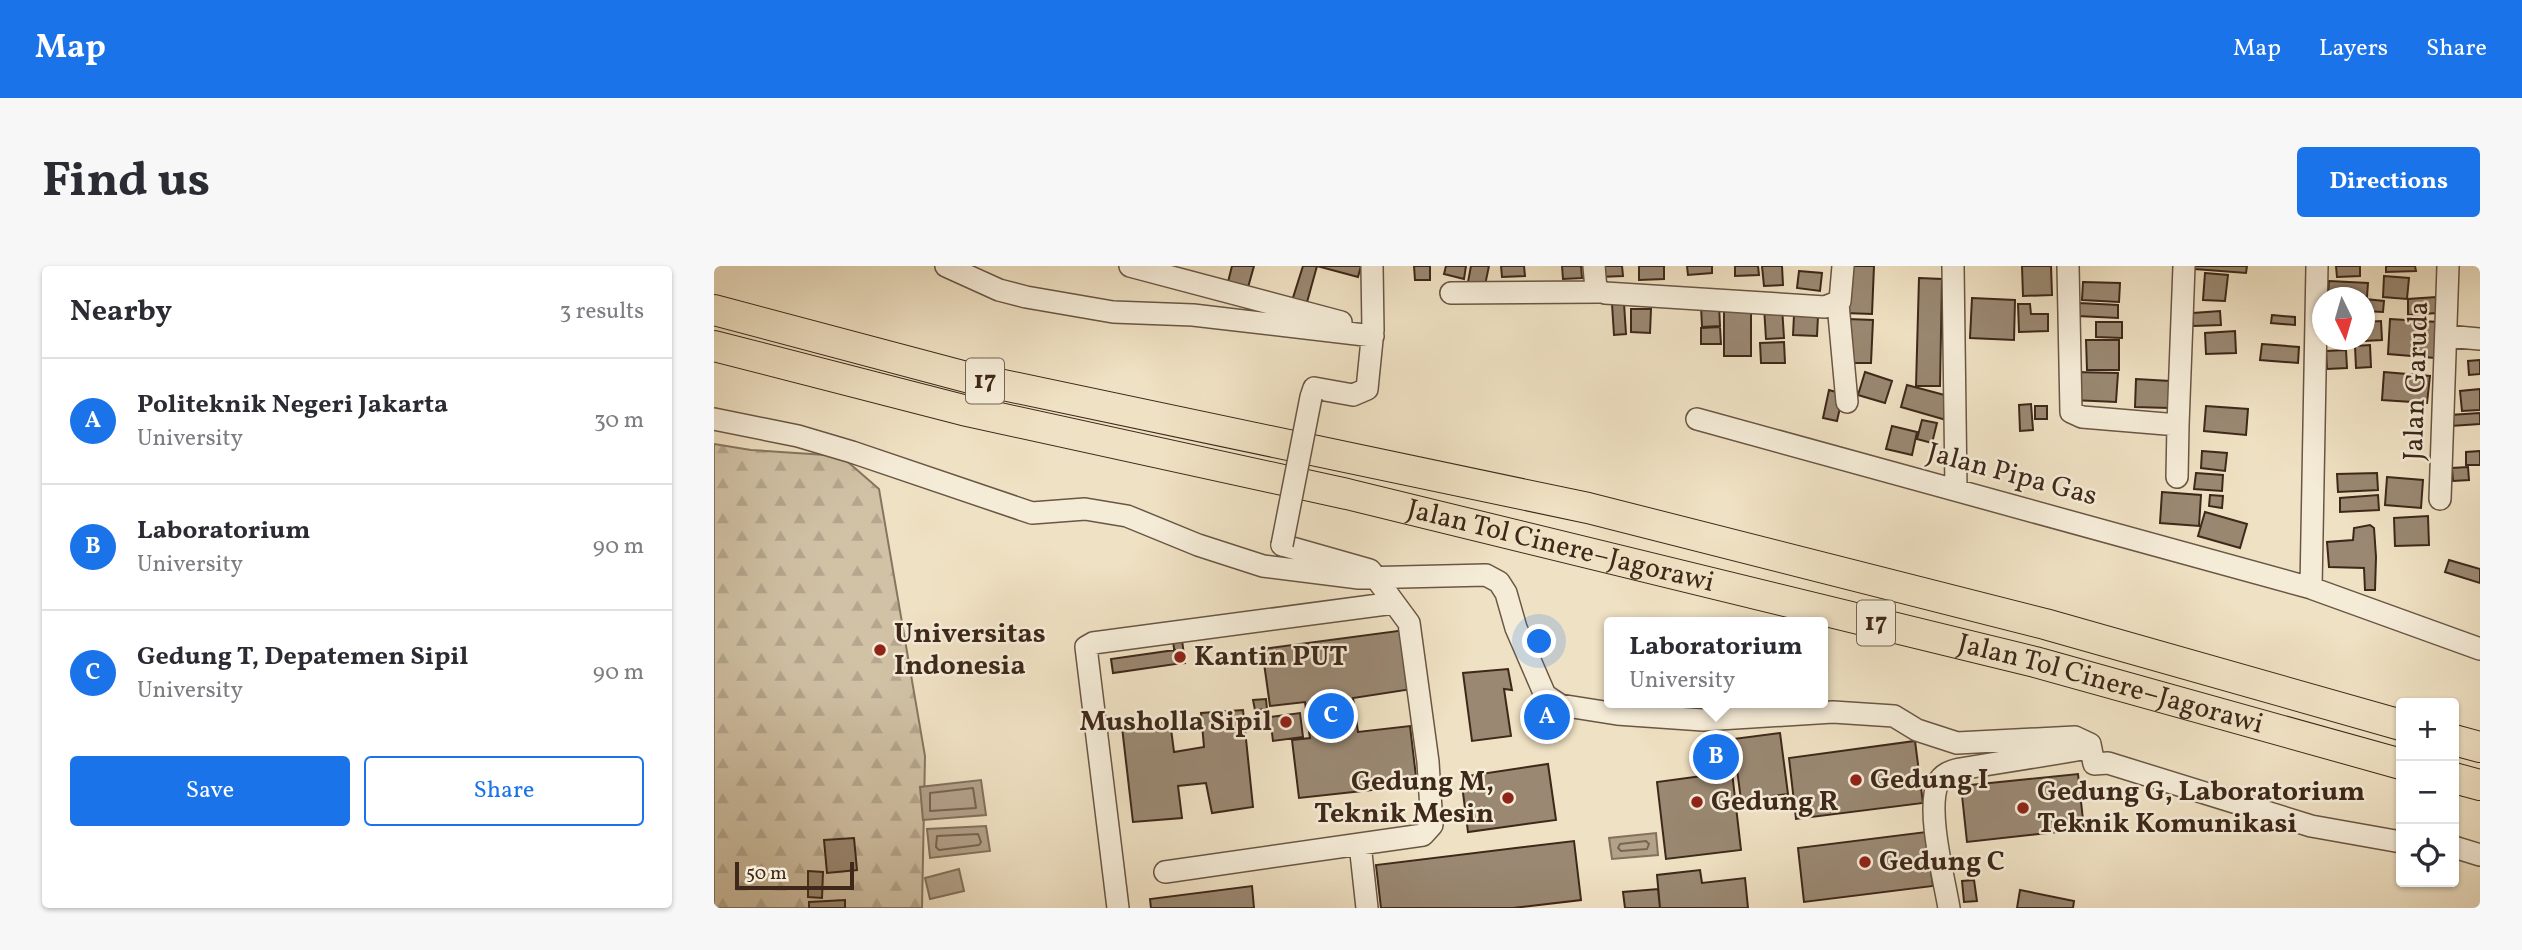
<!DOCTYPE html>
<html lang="en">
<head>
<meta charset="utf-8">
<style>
  body { margin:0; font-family:Vollkorn,serif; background:#f7f7f7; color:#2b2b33 }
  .controls { position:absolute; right:21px; bottom:21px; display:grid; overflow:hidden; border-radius:7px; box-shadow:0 2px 5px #0004 }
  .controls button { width:63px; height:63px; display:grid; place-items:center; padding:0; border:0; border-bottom:2px solid #e1e1e2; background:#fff; color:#2b2b33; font:35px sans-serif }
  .compass { position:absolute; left:1598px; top:21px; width:63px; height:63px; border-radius:50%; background:#fff; box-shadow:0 2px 5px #0004; rotate:175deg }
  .scale { position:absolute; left:21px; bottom:18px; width:119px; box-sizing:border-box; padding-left:7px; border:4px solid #3e281a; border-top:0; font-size:19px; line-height:24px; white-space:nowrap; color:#3e281a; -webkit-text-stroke:5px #f5ecd8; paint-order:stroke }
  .you { position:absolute; left:826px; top:376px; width:24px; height:24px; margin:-18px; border:5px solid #fff; border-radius:50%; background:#1a73e8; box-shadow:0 0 0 10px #1a73e833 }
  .badge { display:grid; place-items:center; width:46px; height:46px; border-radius:50%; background:#1a73e8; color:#fff; font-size:23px; font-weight:700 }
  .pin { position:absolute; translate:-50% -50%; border:4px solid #fff; box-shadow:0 2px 7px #0006 }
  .popup { position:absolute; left:890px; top:351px; width:224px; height:91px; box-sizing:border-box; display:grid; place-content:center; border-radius:7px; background:#fff; filter:drop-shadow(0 2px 5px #0005); font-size:23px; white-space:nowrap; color:#7c7c81 }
  .popup b { font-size:26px; color:#2b2b33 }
  .popup::after { content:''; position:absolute; left:50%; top:100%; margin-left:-14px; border:14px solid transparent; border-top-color:#fff }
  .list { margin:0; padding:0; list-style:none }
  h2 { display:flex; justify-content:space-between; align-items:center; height:91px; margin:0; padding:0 28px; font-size:30px }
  h2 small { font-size:23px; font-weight:400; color:#7c7c81 }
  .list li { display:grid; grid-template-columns:46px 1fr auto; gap:21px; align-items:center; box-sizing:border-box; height:126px; padding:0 28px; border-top:2px solid #e1e1e2 }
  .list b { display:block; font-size:26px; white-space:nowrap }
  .list p { margin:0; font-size:23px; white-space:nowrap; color:#7c7c81 }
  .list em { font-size:23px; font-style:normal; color:#7c7c81 }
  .actions { display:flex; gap:14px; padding:21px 28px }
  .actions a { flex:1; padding:16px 0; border:2px solid #1a73e8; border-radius:7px; text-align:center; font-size:24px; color:#1a73e8 }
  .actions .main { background:#1a73e8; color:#fff }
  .icon { flex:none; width:38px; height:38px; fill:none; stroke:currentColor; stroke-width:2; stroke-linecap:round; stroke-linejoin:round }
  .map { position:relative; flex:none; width:1766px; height:642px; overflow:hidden; border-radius:7px }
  header { display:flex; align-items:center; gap:42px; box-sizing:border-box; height:98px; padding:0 35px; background:#1a73e8; color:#fff }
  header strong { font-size:33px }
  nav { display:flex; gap:38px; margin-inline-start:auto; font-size:24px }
  .intro { display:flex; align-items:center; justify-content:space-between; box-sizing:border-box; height:168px; padding:0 42px }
  h1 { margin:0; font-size:49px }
  .button { padding:18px 32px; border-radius:7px; background:#1a73e8; color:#fff; font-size:24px; font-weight:700 }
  main { display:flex; gap:42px; padding:0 42px }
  aside { flex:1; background:#fff; border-radius:7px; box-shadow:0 2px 5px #0004 }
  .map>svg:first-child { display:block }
  .forest { fill:url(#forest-firs); stroke:#887560; stroke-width:2 }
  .water { fill:#b3a28a; stroke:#84715d; stroke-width:2 }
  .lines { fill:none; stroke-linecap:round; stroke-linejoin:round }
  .shore { stroke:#786552; stroke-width:2 }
  .building { fill:#9a8872; stroke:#3e281a; stroke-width:2 }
  .minor-casing { stroke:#6a5644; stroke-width:24 }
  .highway-casing { stroke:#3e281a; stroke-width:32 }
  .minor { stroke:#f5ecd8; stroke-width:21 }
  .highway { stroke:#efe1c3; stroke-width:30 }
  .minor-bridge-casing { stroke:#6a5644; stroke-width:24; stroke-linecap:butt }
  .minor-bridge { stroke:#f5ecd8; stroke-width:21 }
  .poi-dot { fill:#8f2418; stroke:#f5ecd8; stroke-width:2.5 }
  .labels { text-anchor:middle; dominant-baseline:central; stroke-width:5; stroke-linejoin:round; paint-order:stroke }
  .shield { fill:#f5ecd8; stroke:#756353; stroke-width:2 }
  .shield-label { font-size:26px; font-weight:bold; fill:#3e281a }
  .street-label { font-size:28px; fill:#3e281a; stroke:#f5ecd8 }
  .poi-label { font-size:28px; font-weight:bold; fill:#3e281a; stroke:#f5ecd8; text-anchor:start }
</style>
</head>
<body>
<header>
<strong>Map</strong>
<nav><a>Map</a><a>Layers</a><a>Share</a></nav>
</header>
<div class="intro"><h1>Find us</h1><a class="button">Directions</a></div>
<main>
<aside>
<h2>Nearby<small>3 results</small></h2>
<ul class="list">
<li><span class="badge">A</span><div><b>Politeknik Negeri Jakarta</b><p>University</p></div><em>30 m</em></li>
<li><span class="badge">B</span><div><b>Laboratorium</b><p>University</p></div><em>90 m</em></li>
<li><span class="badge">C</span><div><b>Gedung T, Depatemen Sipil</b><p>University</p></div><em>90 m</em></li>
</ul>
<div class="actions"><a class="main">Save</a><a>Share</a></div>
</aside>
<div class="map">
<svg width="1766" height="642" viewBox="0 0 1766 642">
  <defs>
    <pattern id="forest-firs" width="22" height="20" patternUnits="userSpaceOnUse" patternTransform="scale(1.75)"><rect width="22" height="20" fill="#d1c2a6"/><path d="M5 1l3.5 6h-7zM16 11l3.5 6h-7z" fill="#b4a78e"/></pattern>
  </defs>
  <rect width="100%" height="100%" fill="#efe1c3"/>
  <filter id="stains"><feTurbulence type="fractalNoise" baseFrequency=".00286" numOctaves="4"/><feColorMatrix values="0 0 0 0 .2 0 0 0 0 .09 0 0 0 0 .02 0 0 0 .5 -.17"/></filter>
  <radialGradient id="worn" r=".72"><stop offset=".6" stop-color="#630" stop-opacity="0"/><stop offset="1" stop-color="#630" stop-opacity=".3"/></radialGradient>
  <path class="forest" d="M0 178 37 184 127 190 165 223 211 490 208 642H0Z"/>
  <path class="water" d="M267 514 272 549 209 554 206 521Z
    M272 560 276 585 216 592 213 563Z
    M942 567 944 589 898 593 895 572Z
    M245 603 250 625 216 633 211 612Z"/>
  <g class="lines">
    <path class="shore" d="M259 522 262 542 216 545V527Z
      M264 568 267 576 265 579 225 584 222 581 223 570Z
      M932 575 935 578 933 583 907 585 904 582 906 578Z"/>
  </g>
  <path class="building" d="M518 0H540L533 25 513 20Z
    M589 0H647L644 11 603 0 592 40 577 38Z
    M700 0H716V14H701Z
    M732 0H752L750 13 730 8Z
    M757 0H775L771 19 754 16Z
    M787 0H810L811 10 788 11Z
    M848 0H867L868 12 849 13Z
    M884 0H908L909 10 885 11Z
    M925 0H950V13L925 14Z
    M973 0H998V7L974 9Z
    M1021 0H1044L1045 9 1021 10Z
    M1048 0H1068L1069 19 1050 20Z
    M1133 0H1160L1158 48 1131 47Z
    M1308 0H1337L1338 29 1309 30Z
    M1481 0H1533L1532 7 1481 3Z
    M1622 0H1646V10L1623 11Z
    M1672 0H1701L1702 5 1672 6Z
    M1085 5 1108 7 1106 25 1083 22Z
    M1491 7 1514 9 1511 35 1489 34Z
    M1670 10 1695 12 1693 33 1669 31Z
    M1205 12 1228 13 1226 120H1202Z
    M1615 15 1654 17 1653 31 1614 28Z
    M1369 16 1406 17 1405 36 1368 34Z
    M1722 31 1723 47 1694 49V33Z
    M1258 32 1301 34 1300 74 1256 72Z
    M1651 33 1670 35 1669 46 1650 45Z
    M910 37 912 68 900 69 898 38Z
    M1365 37 1404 39V52L1364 50Z
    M1304 38H1316L1317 48H1334V65L1305 66Z
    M1005 39 1006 60 988 61 987 40Z
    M1010 40H1037V90H1010Z
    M1050 41H1068L1070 72 1052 73Z
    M917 43H937L936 67 917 66Z
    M1506 45 1507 59 1479 60V47Z
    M1080 49 1104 50 1103 70 1079 69Z
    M1558 49 1581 51V59L1557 57Z
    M1134 53 1159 54 1157 97H1133Z
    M1676 53 1724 56 1721 92 1674 88Z
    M1667 55 1668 74 1611 77V74H1650V56Z
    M1382 56H1408V72L1382 71Z
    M1006 61 1007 78H987V62Z
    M1521 65 1522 87 1492 88 1491 67Z
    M1372 74H1405V104H1373Z
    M1070 76 1071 97H1047L1046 77Z
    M1548 78 1585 81 1584 97 1546 94Z
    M1656 79 1657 101 1642 102 1641 80Z
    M1632 84 1633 102 1613 103 1612 85Z
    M1766 94V108L1755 109 1754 95Z
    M1151 106 1178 115 1171 137 1144 129Z
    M1359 106 1404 107 1402 136 1358 134Z
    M1670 106 1716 110 1713 137 1668 134Z
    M1422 113 1456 115 1455 142 1421 141Z
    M1193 119 1238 131 1232 154 1187 141Z
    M1766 123V144L1748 145 1746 125Z
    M1115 124 1129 128 1123 155 1109 152Z
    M1317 138 1319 164 1306 165 1305 139Z
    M1321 140H1333V153H1321Z
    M1492 140 1534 143 1532 169 1490 165Z
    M1766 147V158L1737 160 1736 149Z
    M1208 154 1223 157 1218 177 1203 173Z
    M1178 160 1203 166 1198 189 1172 183Z
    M1488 185 1513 187 1511 205 1487 202Z
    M1766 185V199H1752V186Z
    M1754 201 1755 214 1739 215 1738 202Z
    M1482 207 1509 209 1508 225 1480 223Z
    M1663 207 1664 224 1624 226 1623 208Z
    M1673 211 1709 214 1707 242 1671 239Z
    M1448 226 1487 229 1485 260 1446 257Z
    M1496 229 1509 230 1508 242 1495 240Z
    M1664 229 1665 244 1626 246V232Z
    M1491 246 1533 258 1526 282 1484 270Z
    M1714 250 1715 279 1681 280 1680 252Z
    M1656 259 1660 262 1662 291 1661 324H1651L1650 302 1615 301 1613 276 1639 274 1640 262Z
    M1735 294 1766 303V317L1731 306Z
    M691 364 698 423 639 432 644 466 696 460 703 519 585 532 578 474 596 472 591 436 556 440 548 383Z
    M468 374 471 397 462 398 459 375Z
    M461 384 462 398 399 407 397 393Z
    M794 403 798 424 790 423 797 470 758 475 749 407Z
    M552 433 553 443 541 444 539 434Z
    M529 444 539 541 498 547 492 517 464 520 468 552 419 556 408 461 456 455 460 486 490 481 487 447Z
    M586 447 589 471 559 475 556 451Z
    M1066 467 1074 528 1027 534 1019 473Z
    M1014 473 1018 506 991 510 987 477Z
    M1201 475 1209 537 1082 553 1075 492Z
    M834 498 842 554 754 566 747 511Z
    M1018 506 1027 584 952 593 943 516Z
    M1364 508 1370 563 1253 576 1247 520Z
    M1212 566 1219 620 1090 636 1084 582Z
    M140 572 143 604 113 607 110 574Z
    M860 575 867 634 799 642H667L662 599Z
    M986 604 988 617 1031 612 1034 642H946L943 609Z
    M94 605 109 606 108 632 94 631Z
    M1260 614 1263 635 1250 636 1248 615Z
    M538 620 540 642H437L436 633Z
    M944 623 946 642H911L909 626Z
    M1306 624 1360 635 1359 642H1303Z
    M131 634V642H95V636Z"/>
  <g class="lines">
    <defs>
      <path id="minor" d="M232 0 285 24 312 31 399 46 479 49 659 70
        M416 0 627 56
        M880 0 882 23 891 27 1111 41 1126 35 1129 0
        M1239 0 1242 223
        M1354 0 1357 146 1368 151 1464 159 1463 211
        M737 27 885 26
        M1124 38 1133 136
        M1733 70 1766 73
        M597 131 600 122 639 129 653 123 659 64 658 0
        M0 153 84 170 138 186 318 247 371 243 413 250 484 279 549 300 645 312 772 309 785 316 792 327 802 362 831 429 846 439 903 448 989 454 1119 446 1180 450 1203 464 1243 477 1361 471 1376 478 1380 498 1394 497 1597 560 1687 576
        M983 153 1597 322 1766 383
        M1464 159 1470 0
        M1726 233 1734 0
        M1597 322 1603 0
        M646 578 653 642
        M1740 581 1766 589
        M451 606 709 569 718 559 714 496 695 357 656 304 568 279
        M404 642 372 381 379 377 680 337
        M1235 642C1230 612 1212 544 1224 517 1228 508 1237 505 1246 503L1363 484"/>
      <g id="highway">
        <path d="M0 44 256 112 874 242 1331 358 1687 459"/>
        <path id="s1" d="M0 80 249 144 633 228 1321 396 1687 498"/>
        <path d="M1740 474 1766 481"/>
        <path d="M1740 512 1766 519"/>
      </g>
    </defs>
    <use href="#minor" class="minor-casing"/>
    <use href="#highway" class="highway-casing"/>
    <use href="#minor" class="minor"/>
    <use href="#highway" class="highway"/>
    <defs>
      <path id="minor-bridge" d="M568 279 597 131"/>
    </defs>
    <use href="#minor-bridge" class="minor-bridge-casing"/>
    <use href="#minor-bridge" class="minor-bridge"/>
  </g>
  <g class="poi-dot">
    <circle cx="166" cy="384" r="7"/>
    <circle cx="466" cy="391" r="7"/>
    <circle cx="572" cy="456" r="7"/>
    <circle cx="1142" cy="514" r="7"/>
    <circle cx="794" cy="532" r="7"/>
    <circle cx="983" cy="536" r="7"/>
    <circle cx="1309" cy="542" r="7"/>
    <circle cx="1151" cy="596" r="7"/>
  </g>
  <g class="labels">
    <g class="shield">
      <rect x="252" y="92.5" width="38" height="45" rx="5"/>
      <rect x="1143" y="334.5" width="38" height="45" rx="5"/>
    </g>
    <g class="shield-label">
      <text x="271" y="115">17</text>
      <text x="1162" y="357">17</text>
    </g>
    <g class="street-label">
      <text transform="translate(1703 115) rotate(-88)">Jalan Garuda</text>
      <text transform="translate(1298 209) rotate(15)">Jalan Pipa Gas</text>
      <text stroke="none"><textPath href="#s1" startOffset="870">Jalan Tol Cinere–Jagorawi</textPath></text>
      <text stroke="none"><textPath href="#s1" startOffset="1437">Jalan Tol Cinere–Jagorawi</textPath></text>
    </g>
    <g class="poi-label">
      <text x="180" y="368">Universitas<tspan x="180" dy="32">Indonesia</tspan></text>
      <text x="480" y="391">Kantin PUT</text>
      <text x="558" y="456" text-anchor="end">Musholla Sipil</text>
      <text x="1156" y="514">Gedung I</text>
      <text x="780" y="516" text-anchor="end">Gedung M,<tspan x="780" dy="32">Teknik Mesin</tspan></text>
      <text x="1323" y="526">Gedung G, Laboratorium<tspan x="1323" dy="32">Teknik Komunikasi</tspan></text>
      <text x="997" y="536">Gedung R</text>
      <text x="1165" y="596">Gedung C</text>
    </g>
  </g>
  <rect width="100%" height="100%" filter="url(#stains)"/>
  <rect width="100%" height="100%" fill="url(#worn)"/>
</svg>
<div class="controls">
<button>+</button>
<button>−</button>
<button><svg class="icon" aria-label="locate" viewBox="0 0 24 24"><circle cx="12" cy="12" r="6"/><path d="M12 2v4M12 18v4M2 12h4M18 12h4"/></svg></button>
</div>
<svg class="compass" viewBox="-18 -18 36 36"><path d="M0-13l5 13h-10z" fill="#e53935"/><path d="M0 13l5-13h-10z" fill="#7c7c81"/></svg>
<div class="scale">50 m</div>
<div class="you"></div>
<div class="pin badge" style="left:833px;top:451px">A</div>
<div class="pin badge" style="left:1002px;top:491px">B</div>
<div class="popup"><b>Laboratorium</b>University</div>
<div class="pin badge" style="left:617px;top:450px">C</div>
</div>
</main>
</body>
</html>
